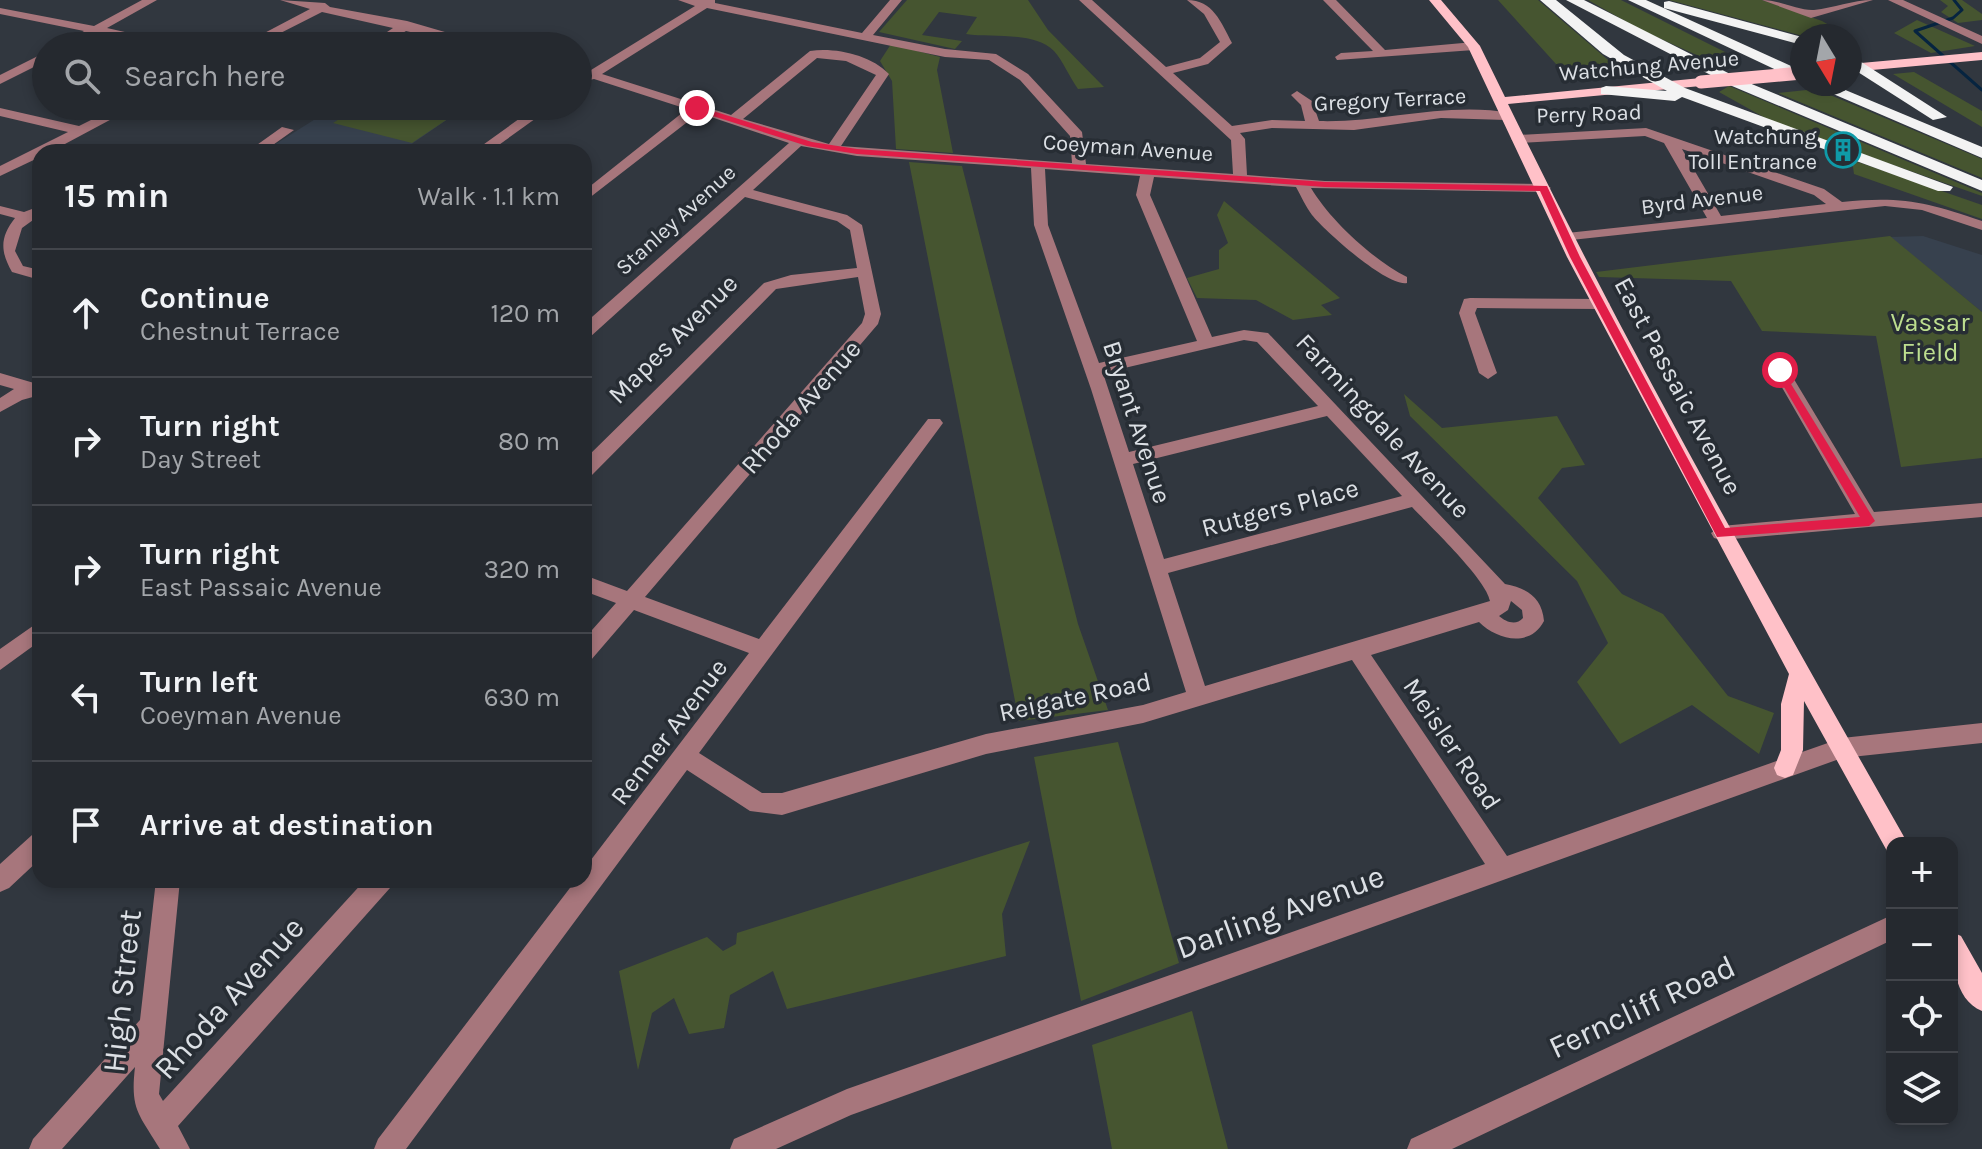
<!DOCTYPE html>
<html lang="en">
<head>
<meta charset="utf-8">
<style>
  body { margin:0; font-family:Karla,sans-serif; background:#31353b; color:#f1f3f6 }
  .controls { position:absolute; right:24px; bottom:24px; display:grid; overflow:hidden; border-radius:16px; box-shadow:0 4px 12px #0003 }
  .controls button { width:72px; height:72px; display:grid; place-items:center; padding:0; border:0; border-bottom:2px solid #42454b; background:#25292f; color:#f1f3f6; font:40px sans-serif }
  .compass { position:absolute; left:1790px; top:24px; width:72px; height:72px; border-radius:50%; background:#25292f; box-shadow:0 4px 12px #0003; rotate:170deg }
  .stop { position:absolute; width:24px; height:24px; margin:-18px; border:6px solid #e11d48; border-radius:50%; background:#fff }
  .stop.end { background:#e11d48; border-color:#fff; box-shadow:0 2px 8px #0008 }
  .list { margin:0; padding:0; list-style:none }
  h2 { display:flex; justify-content:space-between; align-items:center; height:104px; margin:0; padding:0 32px; font-size:34px }
  h2 small { font-size:26px; font-weight:400; color:#a3a6aa }
  .list li { display:grid; grid-template-columns:52px 1fr auto; gap:24px; align-items:center; box-sizing:border-box; height:128px; padding:0 32px; border-top:2px solid #42454b }
  .list b { display:block; font-size:30px; white-space:nowrap }
  .list p { margin:0; font-size:26px; white-space:nowrap; color:#a3a6aa }
  .list em { font-size:26px; font-style:normal; color:#a3a6aa }
  .icon { flex:none; width:44px; height:44px; fill:none; stroke:currentColor; stroke-width:2; stroke-linecap:round; stroke-linejoin:round }
  .map { position:relative; flex:none; width:1982px; height:1149px; overflow:hidden }
  .search { position:absolute; background:#25292f; box-shadow:0 4px 12px #0003; left:32px; top:32px; width:560px; height:88px; display:flex; align-items:center; gap:20px; box-sizing:border-box; padding:0 28px; border-radius:44px; color:#a3a6aa; font-size:30px }
  .panel { position:absolute; background:#25292f; box-shadow:0 4px 12px #0003; left:32px; top:144px; width:560px; height:744px; border-radius:24px }
  .map>svg:first-child { display:block }
  .built { fill:#37414e }
  .green { fill:#465530 }
  .lines { fill:none; stroke-linecap:round; stroke-linejoin:round }
  .stream { stroke:#062440; stroke-width:3 }
  .minor { fill:#a7767c; fill-rule:evenodd }
  .major { fill:#ffc1c8; fill-rule:evenodd }
  .highway { fill:#f3f3f3; fill-rule:evenodd }
  .major-bridge { stroke:#ffc1c8; stroke-width:13 }
  .route { fill:#e11d48 }
  .labels { text-anchor:middle; dominant-baseline:central; stroke-width:7; stroke-linejoin:round; paint-order:stroke }
  .far-street-label { font-size:22px; fill:#dce0e5; stroke:#272d34 }
  .far-poi-label { font-size:22px; fill:#dce0e5; stroke:#272d34; text-anchor:end }
  .park-label { font-size:26px; fill:#bdde8f; stroke:#272d34 }
  .street-label { font-size:26px; fill:#dce0e5; stroke:#272d34 }
  .near-street-label { font-size:32px; fill:#dce0e5; stroke:#272d34 }
</style>
</head>
<body>
<div class="map">
<svg width="1982" height="1149" viewBox="0 0 1982 1149">
  <rect width="100%" height="100%" fill="#31373f"/>
  <path class="built" d="M336 106H467L400 152H263Z
    M1923 236 1982 255V312L1890 237Z"/>
  <path class="green" d="M907 0H1028L1048 30 1104 87 1078 89C1070 78 1063 61 1054 51 1034 31 992 38 966 34L977 17 939 12 922 35 962 41 955 49 879 32Z
    M1498 0H1538L1621 71 1556 64Z
    M1588 0H1621L1741 60 1710 61 1641 30Z
    M1669 0H1762L1822 21 1848 36H1803Z
    M1940 0H1962L1982 14V20L1958 23 1941 12 1948 6Z
    M1917 20 1975 46 1931 53 1894 33Z
    M891 44 940 57 937 70 953 153 896 149 892 81 880 61Z
    M1914 72 1982 111V127L1893 74Z
    M1729 86 1982 193V196L1776 124 1719 92Z
    M1816 89 1982 159V178L1778 93Z
    M360 106H467L412 143 333 123Z
    M1852 160 1982 205V219L1854 174Z
    M909 162 962 166 1078 624 1108 710 1019 721Z
    M1224 201 1340 298 1321 305 1332 315 1293 320 1256 300 1197 298 1187 278 1219 269V250L1228 243 1217 215Z
    M1890 236 1982 312V458L1901 467 1876 336 1762 331 1731 281 1599 277 1596 272Z
    M1404 394 1442 428 1557 416 1585 465 1562 468 1538 498 1622 594 1663 614 1728 696 1774 713 1759 754 1692 705 1620 744 1577 682 1608 643 1577 581 1410 416Z
    M1118 742 1179 963 1081 1001 1034 757Z
    M1030 841 1002 914 1006 956 787 1009 773 971 730 995 724 1028 689 1034 674 998 652 1013 638 1070 619 971 707 937 723 951 736 944 737 933Z
    M1192 1011 1228 1149H1112L1092 1045Z"/>
  <g class="lines">
    <path class="stream" d="M1954 0 1962 10 1953 18 1915 31 1982 90"/>
    <path class="minor" d="M142 0H157L107 28 187 46C157 46 127 34 100 34 87 34 76 46 59 46L84 31 0 14V8L94 26Z
      M280 0 325 3 330 7 407 21 493 46H471L406 31 381 46H366L393 28 322 12 255 46H240L310 9Z
      M678 0H715V3L862 33 890 0H902L873 35 945 49 996 54 1028 74 1082 132 1086 164 1233 174 1231 140 1079 0H1092L1166 67 1200 58 1220 42 1204 14 1187 0C1213 0 1221 22 1232 43L1208 64 1173 73 1232 126 1272 120 1305 121 1301 105 1291 95 1297 91 1312 101 1319 121C1382 123 1447 101 1511 113V119L1506 120 1441 118 1354 130 1272 128 1240 133 1245 139 1247 175 1325 181 1544 184 1551 188 1544 192 1311 188C1330 220 1373 260 1407 277V283C1387 287 1325 231 1312 215 1306 207 1301 196 1296 187L1154 177 1150 195 1212 337 1244 330 1268 333 1505 584C1526 588 1542 597 1544 621 1530 648 1497 640 1479 622L1371 655 1507 856 1842 738 1982 723V743L1842 758 851 1115 776 1149H730L734 1139 847 1089 1485 864 1352 660 1143 723 986 754 782 815 750 811 687 770 406 1149H374L378 1139 576 880H584V869L749 653 634 610 591 660 584 663V639L616 603 584 591V575L627 591 862 323 865 314 858 277 776 289 591 476 584 478V460L764 283 791 275 857 268 850 230 837 221 745 197 590 337 584 338V324L789 143 699 113 584 202V191L687 109 594 79 581 82 578 66 591 70 695 6ZM707 8 945 57 989 60 1020 80 1070 136 1072 163 841 146 889 74C871 55 835 47 810 51L731 115 602 74ZM817 58 846 61 876 75 829 144 743 119ZM801 146 857 156 1031 168 1034 225 1091 389 1186 692 1143 705 986 734 782 793H762L699 753 943 423 940 419H928L759 639 645 597 878 324 881 314 862 225 847 215 753 190ZM1045 169 1140 176 1136 195 1197 341 1099 363 1048 225ZM1244 340 1257 342 1318 406 1129 452 1103 373ZM1327 416 1402 496 1164 559 1133 464ZM1412 507C1429 525 1487 580 1490 601L1205 686 1168 573ZM1511 601 1522 610 1523 618C1516 626 1506 622 1499 616L1508 610Z
      M1323 0H1336L1385 50 1474 42 1480 46 1474 50 1337 60 1335 57 1341 53 1373 51Z
      M1762 0C1780 0 1799 11 1814 10 1834 8 1852 0 1873 0L1811 18Z
      M1888 0H1903L1982 36V44Z
      M46 52V61L0 84V75Z
      M119 106H136L50 152H40V157L0 176V166L68 132 0 116V108L79 126Z
      M537 106H553L489 152H473Z
      M282 127 294 130 263 152H247Z
      M1646 128 1824 189 1842 202C1901 196 1927 202 1982 221V230L1922 210 1885 206 1562 241 1559 238 1567 233 1707 218 1664 143 1645 136 1518 143 1511 139 1518 135ZM1682 149 1814 195 1826 204 1721 216Z
      M0 206 24 212 40 206V215L22 228 15 251 23 266 40 270V280L12 272C0 251 0 237 15 218L0 214Z
      M1470 298 1602 299 1610 304 1602 309 1477 308 1475 313 1497 373 1488 379 1479 373 1459 313 1464 299Z
      M1780 364 1786 366 1874 512 1982 503V517L1721 540 1714 538 1711 533 1721 526 1855 514 1772 370Z
      M0 373 34 383 40 381V395L22 400 0 412V398L14 389 0 385Z
      M40 621V641L0 670V649Z
      M40 832V859L9 888 0 892V864L32 835Z
      M156 880H180L159 1094 163 1101 365 880H393L390 888 178 1126 190 1149H160C139 1114 130 1110 135 1067L62 1149H29L33 1139 140 1020Z
      M1892 915V940L1452 1149H1407L1411 1139Z"/>
    <path class="major" d="M1429 0H1441L1480 46 1505 97 1701 78 1707 82 1701 86 1508 104C1630 354 1766 594 1903 835L1907 843H1892V853L1887 851 1804 701 1803 750 1793 775 1785 778 1777 775 1774 768 1781 750V704L1789 674 1567 257 1468 47Z
      M1982 52V60L1850 72V64Z
      M1952 932 1961 936 1982 973V1011C1953 999 1952 959 1952 932Z"/>
    <path class="highway" d="M1540 0H1556L1624 55 1685 88 1953 187 1950 191H1938L1682 97 1675 101 1601 94V88L1606 86 1667 91 1603 54Z
      M1566 0H1584L1742 80 1982 180V191L1732 86Z
      M1628 0H1646L1802 71V82Z
      M1669 1 1802 37V45L1664 8V2Z
      M1850 57 1855 58 1947 117 1933 120 1850 67Z
      M1810 84H1831L1982 147V158Z"/>
    <path class="major-bridge" d="M1701 82 1802 73"/>
  </g>
  <path class="route" d="M697 106 812 142 857 149 1325 182 1547 186 1580 257 1725 528 1860 517 1774 370 1780 366 1875 521 1869 526 1717 537 1570 257 1540 191 1325 187 857 154 807 146 694 110Z"/>
  <defs>
    <symbol id="building-ring" viewBox="-11 -11 22 22"><circle r="9.5" fill="#272d34" stroke="#0f9aa8" stroke-width="1.5"/><path d="M-4-6H4V6H1V3H-1V6H-4ZM-2.5-4.3h1.7v1.8h-1.7ZM.8-4.3h1.7v1.8H.8ZM-2.5-1h1.7V.8h-1.7ZM.8-1h1.7V.8H.8Z" fill="#0f9aa8"/></symbol>
  </defs>
  <g fill-rule="evenodd">
    <use href="#building-ring" x="1823" y="130" width="40" height="40"/>
  </g>
  <g class="labels">
    <g class="far-street-label">
      <text transform="translate(1649 66) rotate(-5)">Watchung Avenue</text>
      <text transform="translate(1390 100) rotate(-3)">Gregory Terrace</text>
      <text transform="translate(1589 114) rotate(-2)">Perry Road</text>
      <text transform="translate(1128 148) rotate(4)">Coeyman Avenue</text>
      <text transform="translate(1702 200) rotate(-7)">Byrd Avenue</text>
      <text transform="translate(676 220) rotate(-42)">Stanley Avenue</text>
    </g>
    <g class="far-poi-label">
      <text x="1817" y="137">Watchung<tspan x="1817" dy="25">Toll Entrance</tspan></text>
    </g>
    <g class="park-label">
      <text x="1930" y="322">Vassar<tspan x="1930" dy="30">Field</tspan></text>
    </g>
    <g class="street-label">
      <text transform="translate(673 339) rotate(-45)">Mapes Avenue</text>
      <text transform="translate(1678 386) rotate(62)">East Passaic Avenue</text>
      <text transform="translate(801 407) rotate(-49)">Rhoda Avenue</text>
      <text transform="translate(1137 422) rotate(72)">Bryant Avenue</text>
      <text transform="translate(1383 426) rotate(47)">Farmingdale Avenue</text>
      <text transform="translate(1280 508) rotate(-15)">Rutgers Place</text>
      <text transform="translate(1075 697) rotate(-12)">Reigate Road</text>
      <text transform="translate(669 732) rotate(-53)">Renner Avenue</text>
      <text transform="translate(1452 744) rotate(56)">Meisler Road</text>
    </g>
    <g class="near-street-label">
      <text transform="translate(1280 912) rotate(-20)">Darling Avenue</text>
      <text transform="translate(122 991) rotate(-84)">High Street</text>
      <text transform="translate(229 998) rotate(-48)">Rhoda Avenue</text>
      <text transform="translate(1642 1007) rotate(-25)">Ferncliff Road</text>
    </g>
  </g>
</svg>
<div class="controls">
<button>+</button>
<button>−</button>
<button><svg class="icon" aria-label="locate" viewBox="0 0 24 24"><circle cx="12" cy="12" r="6"/><path d="M12 2v4M12 18v4M2 12h4M18 12h4"/></svg></button>
<button><svg class="icon" aria-label="layers" viewBox="0 0 24 24"><path d="M12 4l9 5-9 5-9-5zM3 14l9 5 9-5"/></svg></button>
</div>
<svg class="compass" viewBox="-18 -18 36 36"><path d="M0-13l5 13h-10z" fill="#e53935"/><path d="M0 13l5-13h-10z" fill="#a3a6aa"/></svg>
<div class="stop" style="left:1780px;top:370px"></div>
<div class="stop end" style="left:697px;top:108px"></div>
<div class="search"><svg class="icon" aria-label="search" viewBox="0 0 24 24"><circle cx="10" cy="10" r="6"/><path d="M15 15l6 6"/></svg>Search here</div>
<section class="panel">
<h2>15 min<small>Walk · 1.1 km</small></h2>
<ul class="list">
<li><svg class="icon" aria-label="ahead" viewBox="0 0 24 24"><path d="M12 20V5M6 11l6-6 6 6"/></svg><div><b>Continue</b><p>Chestnut Terrace</p></div><em>120 m</em></li>
<li><svg class="icon" aria-label="right" viewBox="0 0 24 24"><path d="M7 20v-9h11M14 6l5 5-5 5"/></svg><div><b>Turn right</b><p>Day Street</p></div><em>80 m</em></li>
<li><svg class="icon" aria-label="right" viewBox="0 0 24 24"><path d="M7 20v-9h11M14 6l5 5-5 5"/></svg><div><b>Turn right</b><p>East Passaic Avenue</p></div><em>320 m</em></li>
<li><svg class="icon" aria-label="left" viewBox="0 0 24 24"><path d="M17 20v-9H6M10 6l-5 5 5 5"/></svg><div><b>Turn left</b><p>Coeyman Avenue</p></div><em>630 m</em></li>
<li><svg class="icon" aria-label="arrive" viewBox="0 0 24 24"><path d="M6 21V4h12l-3 4 3 4H6"/></svg><div><b>Arrive at destination</b></div></li>
</ul>
</section>
</div>
</body>
</html>
